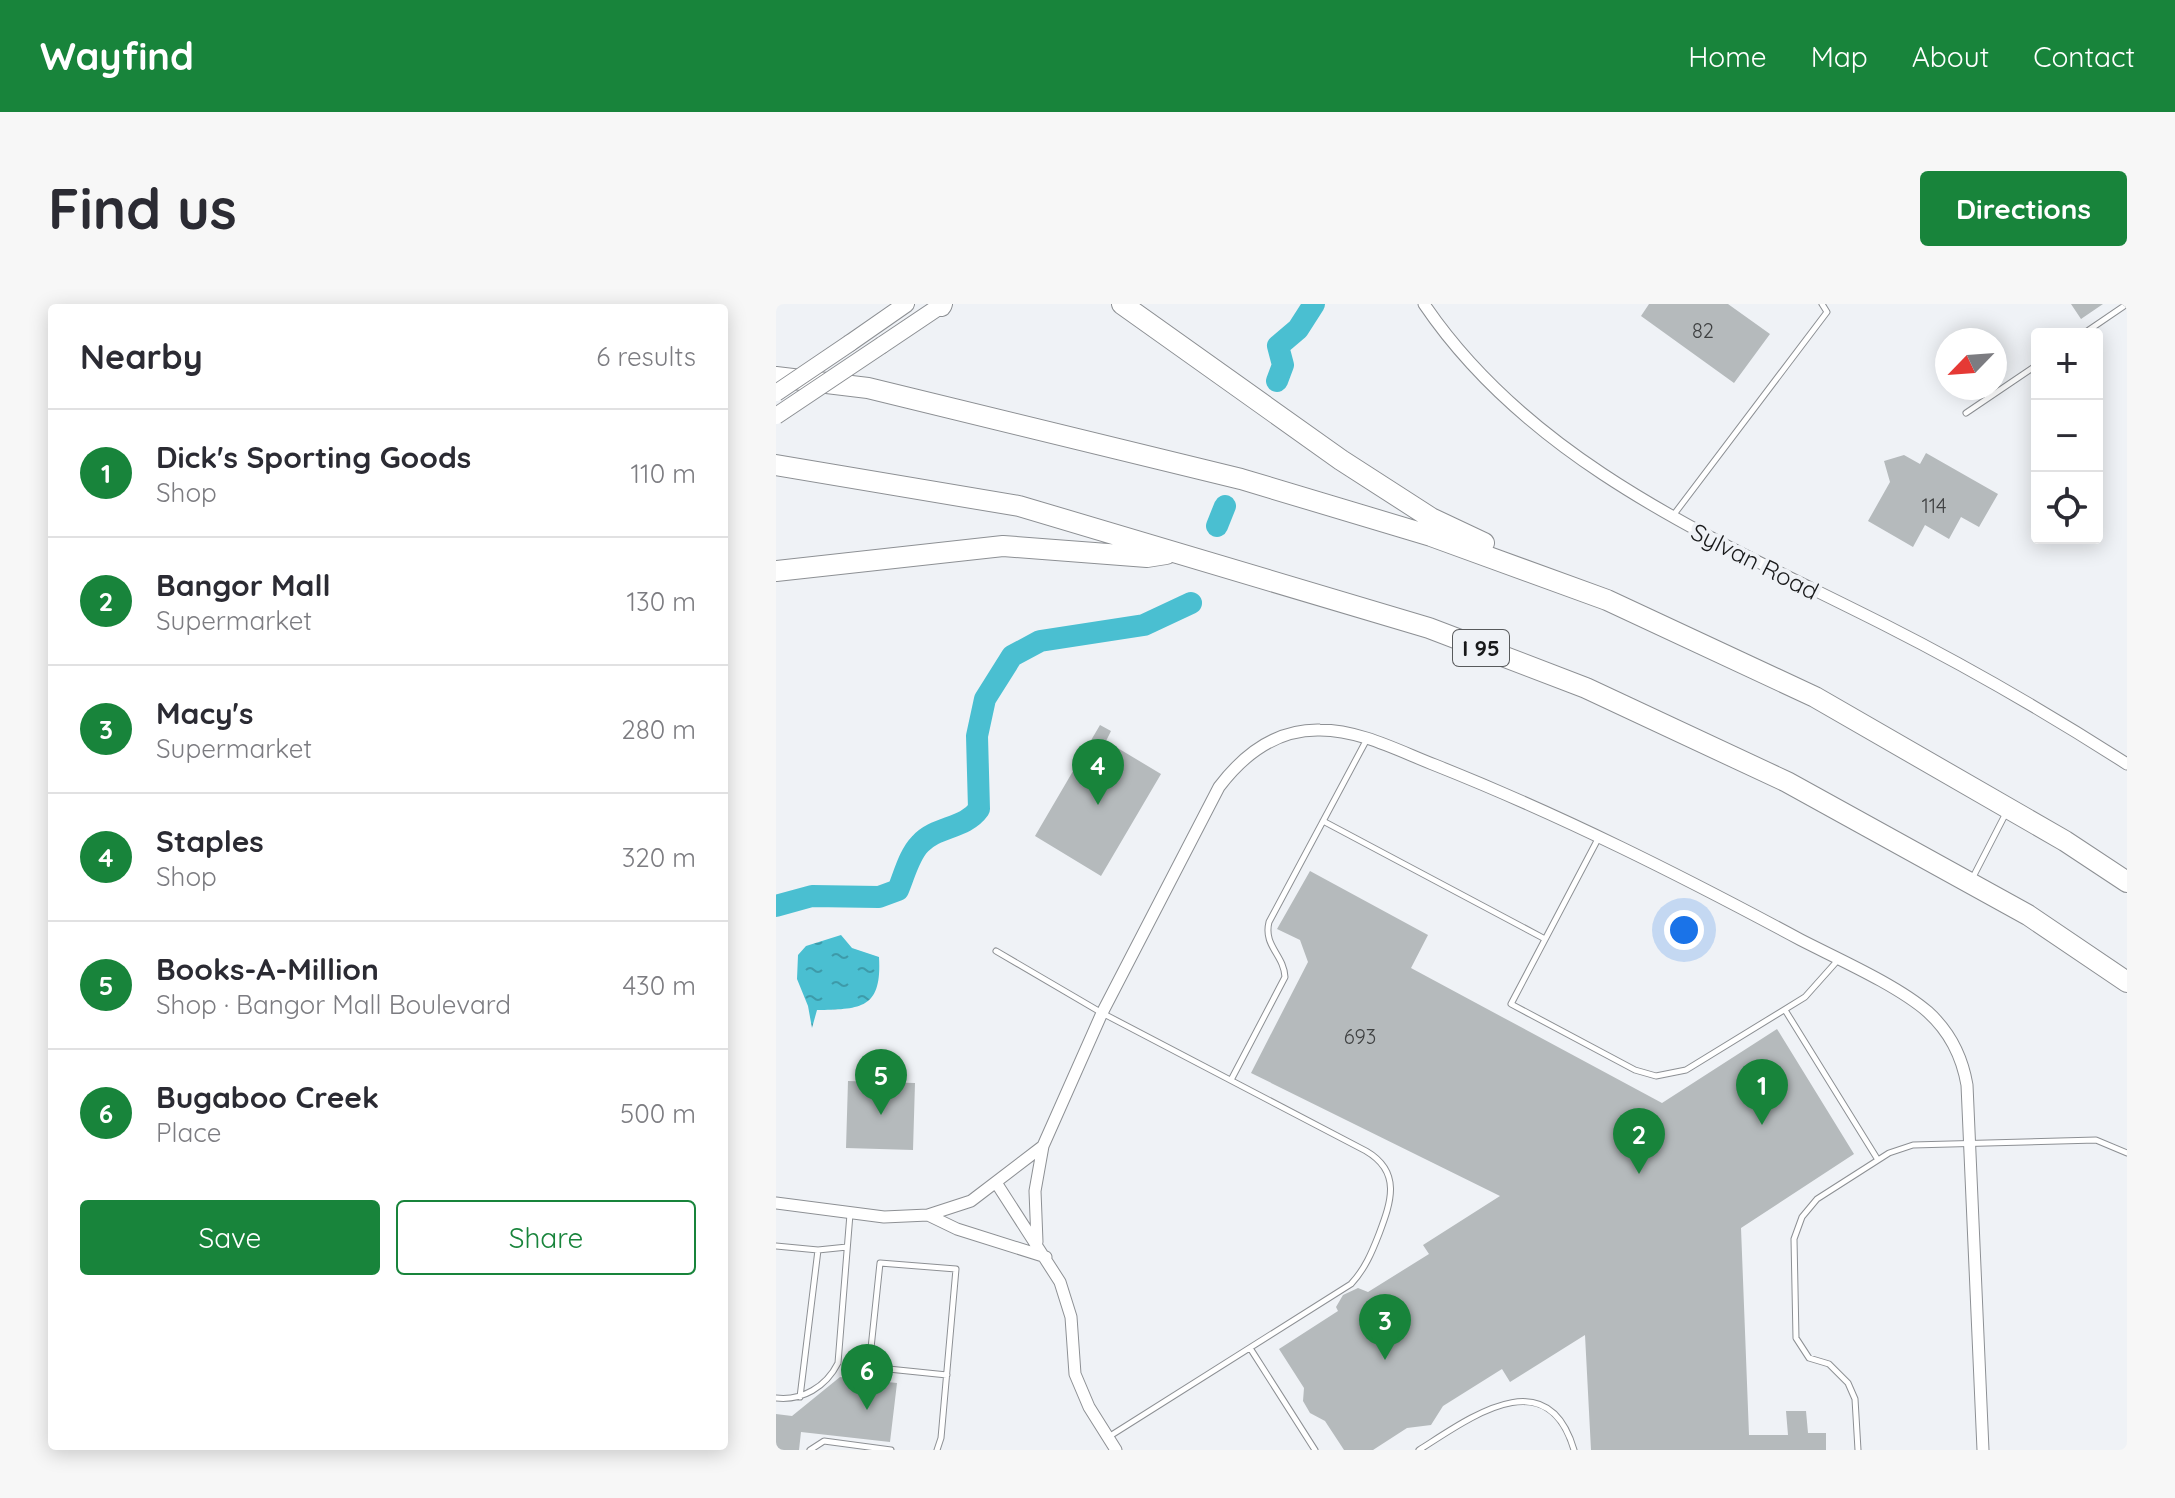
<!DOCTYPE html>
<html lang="en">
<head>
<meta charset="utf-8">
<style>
  body { margin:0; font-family:Quicksand,sans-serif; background:#f7f7f7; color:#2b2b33 }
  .controls { position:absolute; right:24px; top:24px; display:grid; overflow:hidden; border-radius:8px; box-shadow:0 4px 20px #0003 }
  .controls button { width:72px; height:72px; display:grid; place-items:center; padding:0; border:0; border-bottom:2px solid #e1e1e2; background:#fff; color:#2b2b33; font:40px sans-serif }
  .compass { position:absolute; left:1159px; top:24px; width:72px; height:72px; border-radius:50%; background:#fff; box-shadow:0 4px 20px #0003; rotate:245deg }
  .you { position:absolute; left:908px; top:626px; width:28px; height:28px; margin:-20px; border:6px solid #fff; border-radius:50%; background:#1a73e8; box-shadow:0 0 0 12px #1a73e833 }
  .badge { display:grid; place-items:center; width:52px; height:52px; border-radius:50%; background:#18843b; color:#fff; font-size:26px; font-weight:700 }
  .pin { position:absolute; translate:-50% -66px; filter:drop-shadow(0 2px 4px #0008) }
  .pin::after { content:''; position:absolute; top:42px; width:28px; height:24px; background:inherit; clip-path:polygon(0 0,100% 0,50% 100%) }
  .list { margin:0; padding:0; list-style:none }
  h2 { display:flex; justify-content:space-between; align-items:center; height:104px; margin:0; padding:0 32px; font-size:34px }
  h2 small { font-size:26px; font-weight:400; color:#7c7c81 }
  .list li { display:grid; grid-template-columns:52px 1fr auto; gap:24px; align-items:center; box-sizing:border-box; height:128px; padding:0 32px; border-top:2px solid #e1e1e2 }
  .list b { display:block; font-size:30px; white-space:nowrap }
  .list p { margin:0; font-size:26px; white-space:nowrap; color:#7c7c81 }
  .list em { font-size:26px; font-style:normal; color:#7c7c81 }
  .actions { display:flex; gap:16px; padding:24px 32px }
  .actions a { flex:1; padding:18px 0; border:2px solid #18843b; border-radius:8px; text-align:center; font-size:28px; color:#18843b }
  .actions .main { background:#18843b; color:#fff }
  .icon { flex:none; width:44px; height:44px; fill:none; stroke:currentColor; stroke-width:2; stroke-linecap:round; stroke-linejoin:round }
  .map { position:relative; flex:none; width:1351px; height:1146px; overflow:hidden; border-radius:8px }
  header { display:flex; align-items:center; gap:48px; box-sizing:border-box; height:112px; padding:0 40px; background:#18843b; color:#fff }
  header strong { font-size:38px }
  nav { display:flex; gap:44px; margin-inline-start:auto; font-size:28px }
  .intro { display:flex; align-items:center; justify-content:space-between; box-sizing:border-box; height:192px; padding:0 48px }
  h1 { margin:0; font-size:56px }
  .button { padding:20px 36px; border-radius:8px; background:#18843b; color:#fff; font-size:28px; font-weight:700 }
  main { display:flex; gap:48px; padding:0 48px }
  aside { flex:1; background:#fff; border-radius:8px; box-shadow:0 4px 20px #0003 }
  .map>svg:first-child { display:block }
  .water { fill:url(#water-ripples) }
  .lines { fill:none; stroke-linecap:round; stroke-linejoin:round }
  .river { stroke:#4abfd1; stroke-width:22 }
  .building { fill:#b5babc }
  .lane-casing { stroke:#8d9094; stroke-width:7 }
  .street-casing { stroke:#8d9094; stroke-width:13 }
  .secondary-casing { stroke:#8d9094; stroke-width:18 }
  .highway-casing { stroke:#8d9094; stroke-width:22 }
  .lane { stroke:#fff; stroke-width:5 }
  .street { stroke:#fff; stroke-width:11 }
  .secondary { stroke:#fff; stroke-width:16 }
  .highway { stroke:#fff; stroke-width:20 }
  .secondary-bridge-casing { stroke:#8d9094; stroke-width:18; stroke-linecap:butt }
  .secondary-bridge { stroke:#fff; stroke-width:16 }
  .labels { text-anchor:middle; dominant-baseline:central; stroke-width:8; stroke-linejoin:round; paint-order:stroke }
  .number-label { font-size:20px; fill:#3f4142 }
  .shield { fill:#eff2f6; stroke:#585a5c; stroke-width:2 }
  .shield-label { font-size:22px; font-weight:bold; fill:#18191a }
  .street-label { font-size:24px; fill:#18191a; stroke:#eff2f6 }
</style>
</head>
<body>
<header>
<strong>Wayfind</strong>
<nav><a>Home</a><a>Map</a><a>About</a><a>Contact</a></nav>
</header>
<div class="intro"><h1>Find us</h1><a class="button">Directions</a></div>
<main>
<aside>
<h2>Nearby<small>6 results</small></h2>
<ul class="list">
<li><span class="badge">1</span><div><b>Dick's Sporting Goods</b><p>Shop</p></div><em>110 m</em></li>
<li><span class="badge">2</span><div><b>Bangor Mall</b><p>Supermarket</p></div><em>130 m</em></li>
<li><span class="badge">3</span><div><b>Macy's</b><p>Supermarket</p></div><em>280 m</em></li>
<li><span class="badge">4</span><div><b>Staples</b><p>Shop</p></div><em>320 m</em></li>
<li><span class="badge">5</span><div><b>Books-A-Million</b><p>Shop · Bangor Mall Boulevard</p></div><em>430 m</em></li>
<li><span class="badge">6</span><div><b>Bugaboo Creek</b><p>Place</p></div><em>500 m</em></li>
</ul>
<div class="actions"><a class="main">Save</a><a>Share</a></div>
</aside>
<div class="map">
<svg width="1351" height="1146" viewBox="0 0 1351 1146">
  <defs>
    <pattern id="water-ripples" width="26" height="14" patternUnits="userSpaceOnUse" patternTransform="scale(2)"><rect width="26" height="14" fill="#4abfd1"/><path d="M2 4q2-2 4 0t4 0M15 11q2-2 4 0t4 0" fill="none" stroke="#3d9aa9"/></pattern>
  </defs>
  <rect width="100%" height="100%" fill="#eff2f6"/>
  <path class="water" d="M65 631 76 644 103 653C106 705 85 705 41 706L36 724 32 702 21 675 22 651 30 642Z"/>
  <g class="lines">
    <path class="river" d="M501 77 507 61 502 42 522 25 538 0
      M441 222 449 202
      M0 602 36 592 103 593 122 586C128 572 133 551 144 540 160 522 189 525 203 505L201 432 209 395 236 352 264 337 368 321 415 299"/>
  </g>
  <path class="building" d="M873 0H952L994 30 958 79 865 12Z
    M1295 0H1327L1305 15Z
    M1150 149 1222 190 1203 223 1185 213 1173 235 1149 221 1137 243 1092 217 1114 178 1108 157 1128 151 1144 160Z
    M324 421 335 427 330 437 385 470 325 572 259 532Z
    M534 567 652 631 635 664 886 799 1001 725 1078 850 965 924 973 1131H1012L1010 1107H1030L1032 1129H1050V1146H815L809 1031 734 1078 726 1065 667 1102 655 1121 631 1124 597 1146H568L549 1117 534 1109 527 1097 528 1084 503 1045 562 1007 560 1003 567 991 582 984 592 988 653 950 647 941 724 892 475 769 532 658 524 636 501 625Z
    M72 777 139 779 137 846 70 844Z
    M64 1073 121 1079 114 1138 25 1128 23 1146H0V1110L16 1112Z"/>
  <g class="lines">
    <defs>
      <path id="lane" d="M1307 30 1351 0
        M1190 109 1261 61
        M896 213 1051 8 1046 0
        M547 517 769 635
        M823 533 735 700 859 766 880 772 910 766 1029 693 1062 656
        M1196 575 1230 509
        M220 647 326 709 590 847C626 868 615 898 603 930 596 948 589 965 575 980L334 1132
        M1009 706 1102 856
        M455 776 509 673C508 651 487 642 493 618L591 435
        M0 942 42 946 24 1093
        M42 946 71 943
        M474 1044 539 1146
        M0 1094C26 1097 50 1083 62 1059L74 910
        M34 1146 48 1137 115 1146
        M161 1146 165 1134 180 965 104 959 93 1063 171 1071
        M643 1146C691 1116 771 1054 798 1146
        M1082 1146 1079 1095 1072 1079 1053 1060 1033 1054 1020 1034 1018 935 1026 913 1041 895 1113 849 1137 841 1320 836 1351 849"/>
      <path id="street" d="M648 0C757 161 943 237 1109 321 1192 363 1273 410 1351 460
        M221 880 284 978 295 1013 299 1070 313 1103 340 1146
        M0 899 108 913 152 911 195 897 267 842 326 709 443 483C468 450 501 425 544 426 584 426 623 447 659 461 785 511 906 572 1025 636 1062 655 1121 681 1152 708 1174 728 1186 752 1191 781L1207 1146
        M152 911 181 925 270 953
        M261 938 259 887 267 842"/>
      <path id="secondary" d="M74 39 130 0
        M106 41 167 0"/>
      <path id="highway" d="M346 0 565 156 655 214 708 239
        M165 2 166 0
        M0 73 92 84 465 175 655 232 831 296 1039 393 1289 537 1351 578
        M0 161 243 202 653 324 810 384 1011 478 1252 611 1351 678
        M0 267 227 242 371 253 390 250"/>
    </defs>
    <use href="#lane" class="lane-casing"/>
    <use href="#street" class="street-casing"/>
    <use href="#secondary" class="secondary-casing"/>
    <use href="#highway" class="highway-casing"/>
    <use href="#lane" class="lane"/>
    <use href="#street" class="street"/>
    <use href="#secondary" class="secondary"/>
    <use href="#highway" class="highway"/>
    <defs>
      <path id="secondary-bridge" d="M0 89 74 39
        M0 112 106 41"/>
    </defs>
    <use href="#secondary-bridge" class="secondary-bridge-casing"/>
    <use href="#secondary-bridge" class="secondary-bridge"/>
  </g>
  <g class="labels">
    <g class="number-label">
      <text x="927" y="26">82</text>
      <text x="1158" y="201">114</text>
      <text x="584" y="732">693</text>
    </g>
    <rect class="shield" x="677" y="326" width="56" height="36" rx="6"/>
    <g class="shield-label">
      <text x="705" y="344">I 95</text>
    </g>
    <g class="street-label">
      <text transform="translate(979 257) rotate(27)">Sylvan Road</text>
    </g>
  </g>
</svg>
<div class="controls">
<button>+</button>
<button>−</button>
<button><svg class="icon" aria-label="locate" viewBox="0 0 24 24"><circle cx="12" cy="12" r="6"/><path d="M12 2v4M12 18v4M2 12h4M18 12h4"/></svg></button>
</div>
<svg class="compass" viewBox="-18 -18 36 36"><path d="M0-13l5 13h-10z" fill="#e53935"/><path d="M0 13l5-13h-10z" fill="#7c7c81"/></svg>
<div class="you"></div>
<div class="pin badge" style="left:986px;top:821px">1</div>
<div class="pin badge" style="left:863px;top:870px">2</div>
<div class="pin badge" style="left:609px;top:1056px">3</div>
<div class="pin badge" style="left:322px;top:501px">4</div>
<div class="pin badge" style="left:105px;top:811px">5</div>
<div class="pin badge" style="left:91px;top:1106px">6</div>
</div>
</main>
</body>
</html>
